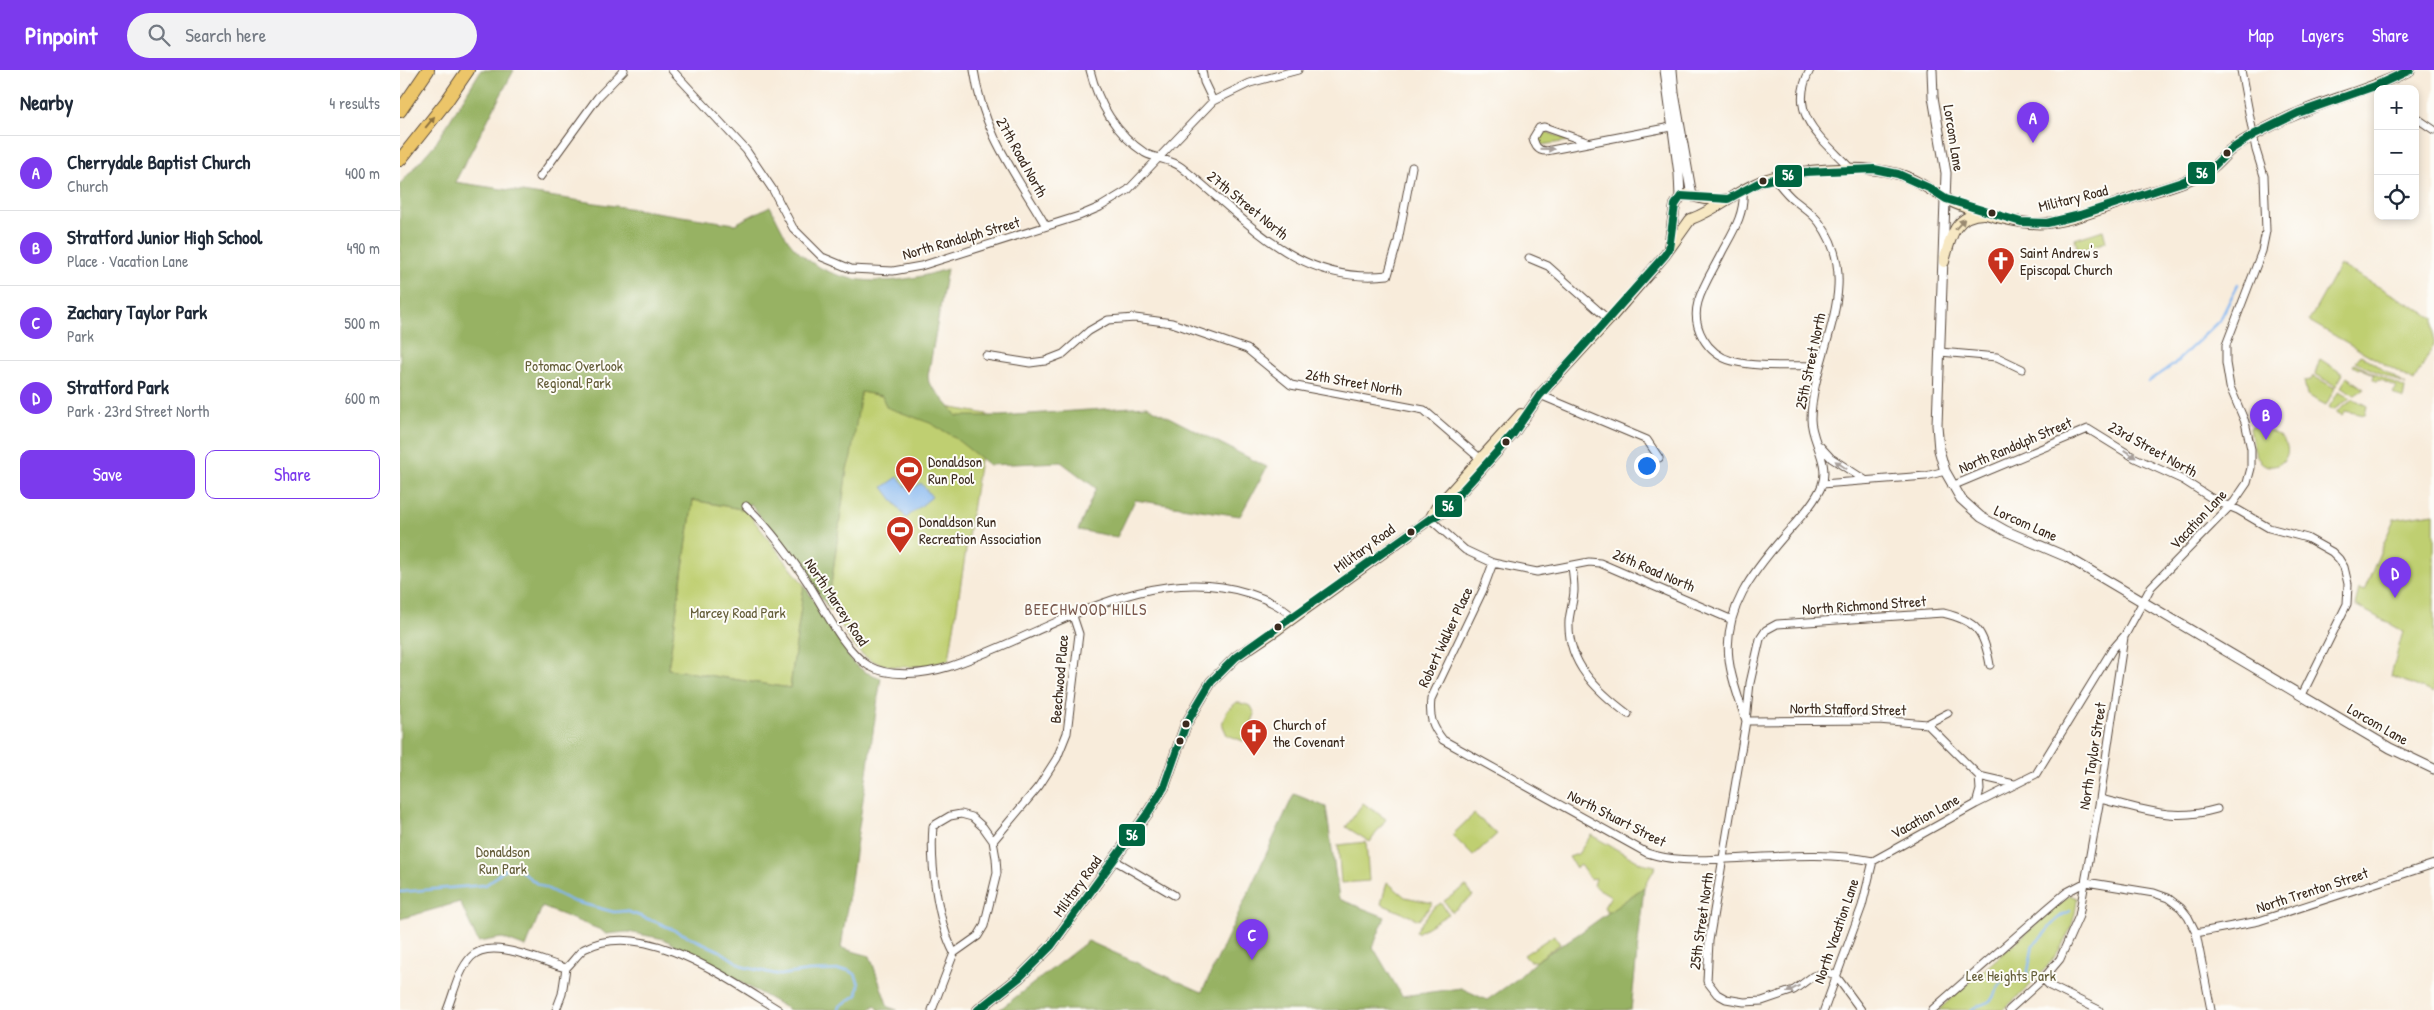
<!DOCTYPE html>
<html lang="en">
<head>
<meta charset="utf-8">
<style>
  body { margin:0; font-family:"Patrick Hand",sans-serif; background:#f2f2f3; color:#1f2937 }
  .controls { position:absolute; right:15px; top:15px; display:grid; overflow:hidden; border-radius:10px; box-shadow:0 2px 8px #0003 }
  .controls button { width:45px; height:45px; display:grid; place-items:center; padding:0; border:0; border-bottom:1px solid #e0e1e3; background:#fff; color:#1f2937; font:25px sans-serif }
  .you { position:absolute; left:1246px; top:395px; width:18px; height:18px; margin:-12px; border:4px solid #fff; border-radius:50%; background:#1a73e8; box-shadow:0 0 0 8px #1a73e833 }
  .badge { display:grid; place-items:center; width:32px; height:32px; border-radius:50%; background:#7c3aed; color:#fff; font-size:16px; font-weight:700 }
  .pin { position:absolute; translate:-50% -41px; filter:drop-shadow(0 1px 2px #0008) }
  .pin::after { content:''; position:absolute; top:26px; width:18px; height:15px; background:inherit; clip-path:polygon(0 0,100% 0,50% 100%) }
  .list { margin:0; padding:0; list-style:none }
  h2 { display:flex; justify-content:space-between; align-items:center; height:65px; margin:0; padding:0 20px; font-size:21px }
  h2 small { font-size:16px; font-weight:400; color:#747a83 }
  .list li { display:grid; grid-template-columns:32px 1fr auto; gap:15px; align-items:center; box-sizing:border-box; height:75px; padding:0 20px; border-top:1px solid #e0e1e3 }
  .list b { display:block; font-size:19px; white-space:nowrap }
  .list p { margin:0; font-size:16px; white-space:nowrap; color:#747a83 }
  .list em { font-size:16px; font-style:normal; color:#747a83 }
  .actions { display:flex; gap:10px; padding:15px 20px }
  .actions a { flex:1; padding:11px 0; border:1px solid #7c3aed; border-radius:10px; text-align:center; font-size:18px; color:#7c3aed }
  .actions .main { background:#7c3aed; color:#fff }
  .icon { flex:none; width:28px; height:28px; fill:none; stroke:currentColor; stroke-width:2; stroke-linecap:round; stroke-linejoin:round }
  .map { position:relative; flex:none; width:2034px; height:940px; overflow:hidden }
  header { display:flex; align-items:center; gap:30px; box-sizing:border-box; height:70px; padding:0 25px; background:#7c3aed; color:#fff }
  header strong { font-size:24px }
  nav { display:flex; gap:28px; margin-inline-start:auto; font-size:18px }
  .search { width:350px; height:45px; background:#f2f2f3; display:flex; align-items:center; gap:12px; box-sizing:border-box; padding:0 18px; border-radius:28px; color:#747a83; font-size:19px }
  main { display:flex }
  aside { flex:1; background:#fff }
  .map>svg:first-child { display:block }
  .green { fill:#bfcf71; stroke:#7d7c48 }
  .forest { fill:#97b263; stroke:#696e40 }
  .water { fill:#83b6f0; stroke:#5f7087 }
  .lines { fill:none; stroke-linecap:round; stroke-linejoin:round }
  .stream { stroke:#83b6f0; stroke-width:2.5 }
  .minor-casing { stroke:#57473a; stroke-width:9 }
  .tertiary-casing { stroke:#57473a; stroke-width:11 }
  .secondary-casing { stroke:#57473a; stroke-width:12 }
  .motorway-casing { stroke:#57473a; stroke-width:14 }
  .minor { stroke:#fff; stroke-width:7 }
  .tertiary { stroke:#fff; stroke-width:9 }
  .secondary { stroke:#f7e8c3; stroke-width:10 }
  .motorway { stroke:#ecc569; stroke-width:12 }
  .bus-1-casing { stroke:#fdfcf7; stroke-width:11 }
  .bus-1 { stroke:#006641; stroke-width:8 }
  .oneway { fill:#8b7040 }
  .oneway2 { fill:#a79f9a }
  .oneway3 { fill:#998970 }
  .bus-dot { fill:#3b2a1e; stroke:#fdfcf7; stroke-width:2 }
  .labels { text-anchor:middle; dominant-baseline:central; stroke-width:4; stroke-linejoin:round; paint-order:stroke }
  .street-label { font-size:15px; fill:#3b2a1e; stroke:#fdfcf7 }
  .poi-label { font-size:15px; fill:#3b2a1e; stroke:#fdfcf7; text-anchor:start }
  .park-label { font-size:15px; fill:#635c37; stroke:#fdfcf7 }
  .neighbourhood-label { font-size:16px; letter-spacing:1px; fill:#7a594d; stroke:#fdfcf7 }
  .line-badge { stroke:#fdfcf7; stroke-width:2 }
  .badge-label { font-size:14px; text-anchor:middle; font-weight:bold; fill:#fff }
</style>
</head>
<body>
<header>
<strong>Pinpoint</strong>
<div class="search"><svg class="icon" aria-label="search" viewBox="0 0 24 24"><circle cx="10" cy="10" r="6"/><path d="M15 15l6 6"/></svg>Search here</div>
<nav><a>Map</a><a>Layers</a><a>Share</a></nav>
</header>
<main>
<aside>
<h2>Nearby<small>4 results</small></h2>
<ul class="list">
<li><span class="badge">A</span><div><b>Cherrydale Baptist Church</b><p>Church</p></div><em>400 m</em></li>
<li><span class="badge">B</span><div><b>Stratford Junior High School</b><p>Place · Vacation Lane</p></div><em>490 m</em></li>
<li><span class="badge">C</span><div><b>Zachary Taylor Park</b><p>Park</p></div><em>500 m</em></li>
<li><span class="badge">D</span><div><b>Stratford Park</b><p>Park · 23rd Street North</p></div><em>600 m</em></li>
</ul>
<div class="actions"><a class="main">Save</a><a>Share</a></div>
</aside>
<div class="map">
<svg width="2034" height="940" viewBox="0 0 2034 940">
  <rect width="100%" height="100%" fill="#fdfcf7"/>
  <filter id="ink" filterUnits="userSpaceOnUse"><feTurbulence type="fractalNoise" baseFrequency=".02" numOctaves="2"/><feDisplacementMap in="SourceGraphic" scale="10" xChannelSelector="R" yChannelSelector="G"/><feConvolveMatrix kernelMatrix="1 2 1 2 8 2 1 2 1" color-interpolation-filters="sRGB"/></filter>
  <filter id="wash" filterUnits="userSpaceOnUse"><feTurbulence type="fractalNoise" baseFrequency=".0096" numOctaves="4" result="noise"/><feDisplacementMap in="SourceGraphic" scale="20" xChannelSelector="R" yChannelSelector="G"/><feGaussianBlur stdDeviation="1.12" result="paint"/><feColorMatrix in="noise" values="0 0 0 0 0 0 0 0 0 0 0 0 0 0 0 0 0 1.4 0 .05"/><feComposite in="paint" operator="in"/></filter>
  <g filter="url(#wash)">
    <rect width="100%" height="100%" fill="#f8ecdb"/>
    <path class="green" d="M1147 62 1168 70 1169 71 1141 75 1138 70V65Z
      M1703 160 1706 172 1678 181 1675 169Z
      M1940 195 2034 248V275L2014 311 1909 251Z
      M1961 285 2006 315 1955 292Z
      M1920 289 1943 304 1936 316 1915 304Z
      M1954 294 2005 318 2003 329 1993 323 1997 317 1980 310 1976 311 1973 309 1974 304 1960 298 1958 299 1953 296Z
      M1913 306 1935 318 1926 335 1907 325 1904 311 1911 310Z
      M1947 307 1964 319 1955 325 1941 317Z
      M1939 321 1951 328 1933 340 1929 337Z
      M461 322 587 344 549 590C521 598 478 604 457 579 447 568 440 552 433 539L429 540 428 537 447 398Z
      M1954 329 1967 336 1965 345 1945 341 1942 345 1936 342Z
      M1855 354C1863 358 1880 364 1885 372 1895 388 1873 405 1860 391 1853 384 1852 368 1850 358Z
      M293 430 346 440 404 515 390 618 268 599Z
      M2034 443V623L1991 606 2003 561 1955 535 1959 519 1964 521 1994 449Z
      M837 632 851 636 855 644 845 670 843 671 827 665 822 654 827 641Z
      M963 733 986 749 970 772 946 757Z
      M1074 744 1097 764 1073 786 1052 765Z
      M1191 765 1241 793 1256 796 1244 817 1208 843 1204 837 1211 826 1194 816 1196 808 1190 809 1180 795 1176 798 1169 787 1178 784Z
      M966 772 969 811 941 813 938 775Z
      M987 812 1005 827 1033 833 1019 850 981 834Z
      M1066 816 1073 826 1052 842 1044 831Z
      M1670 825 1677 828C1675 875 1636 911 1603 940H1538Z
      M1041 833 1049 844 1017 863 1016 861 1032 839Z
      M1154 865 1160 874 1136 891H1129L1124 885Z"/>
    <path class="forest" d="M81 0H114L55 112 335 154 370 136C376 147 381 159 388 170 426 220 493 217 547 199L528 306 529 313 557 346H600L747 336 867 397 840 446 735 430 717 467 678 460 696 418 661 392 589 395 551 365 530 353 486 337 482 326 461 322 451 387 447 399 428 537 350 433 346 440 293 430 268 599 390 618 404 515 453 593 465 602 481 608 441 878 470 886 488 937 497 940H479L475 935 469 940H390L264 869 228 862 206 864 201 860 142 837 126 877 102 868 78 872 60 832 0 849V114L36 73Z
      M894 724 926 737 939 829 985 847 973 877 1002 926 1061 918 1087 930 1117 909 1136 891 1180 863 1244 817 1231 940H599L688 871 802 922Z"/>
    <path class="water" d="M498 407 510 421 521 413 532 427 506 448 483 417Z"/>
    <g class="lines">
      <path class="stream" d="M1748 312 1772 296 1820 250 1838 214
        M0 822 85 815C96 810 102 796 115 796L136 813 172 831 214 842 226 841 259 853 320 881 344 897 380 905 409 901 448 900 455 904 459 914 457 925 440 936 439 940
        M1571 940C1577 934 1587 935 1592 929 1596 923 1597 916 1603 912 1611 908 1620 911 1627 906L1633 875C1647 865 1653 847 1670 841"/>
    </g>
  </g>
  <g filter="url(#ink)">
    <g class="lines">
      <defs>
        <path id="minor" d="M272 0 346 80 373 120 393 158 422 187 451 199 493 201 521 196 679 146 700 137 728 120 813 31 850 13 898 0
          M574 0C583 63 615 103 646 156
          M690 0C698 33 716 64 745 83 756 89 771 89 781 97 845 147 896 216 988 205L998 171 1012 97
          M802 0 804 12 813 31
          M1410 0C1386 45 1423 69 1451 99
          M2015 47 2034 60
          M1187 72 1144 57 1139 58 1133 68C1135 75 1137 81 1146 81L1276 56
          M140 107 198 27 224 0
          M1374 108C1380 115 1386 124 1394 130 1403 137 1412 143 1419 152 1466 214 1412 283 1411 349 1411 371 1430 391 1422 415 1415 433 1396 452 1384 466 1353 502 1323 539 1329 589 1331 610 1340 631 1346 651L1478 650 1527 654 1548 643
          M1343 120C1345 143 1334 160 1323 180 1315 197 1303 214 1298 232 1291 257 1307 284 1332 291 1359 298 1392 295 1420 296
          M1129 188 1148 196 1209 250
          M1540 282 1597 287 1622 299
          M586 286 630 293 645 291 663 284 689 261 708 250 735 248 772 253 847 279 891 315 1024 340 1083 391
          M1140 325 1247 370 1259 388
          M1420 376 1431 388 1465 410
          M1422 414 1526 406 1545 401
          M1552 416 1688 359 1735 388 1783 410 1816 431 1838 440 1869 458 1907 468 1932 482 1939 489 1944 497 1948 514 1947 534 1902 625
          M346 436C370 458 390 486 408 513 424 538 444 581 469 596 490 608 525 604 548 597 643 567 743 490 848 523 866 529 880 535 894 548
          M1030 449 1065 480 1093 493 1137 502 1189 492 1200 493 1330 549
          M1093 493 1083 520 1031 629C1029 647 1032 656 1043 670L1247 783C1275 792 1298 790 1327 789 1375 787 1426 781 1473 791
          M1172 497C1173 504 1174 512 1174 520 1174 530 1170 540 1169 551 1167 593 1197 621 1228 644
          M1527 654 1579 706 1614 714
          M1700 729C1744 739 1772 752 1817 739
          M1576 734 1580 720 1579 706
          M593 771 639 716 657 688 667 663 679 564 673 546
          M714 790 774 825
          M1473 791 1576 734 1636 704 1712 580 1725 565 1751 517 1834 432 1847 413 1851 398V379L1845 352 1830 317 1826 293V275L1862 181 1866 161 1864 106 1856 80 1841 0
          M1796 863 1859 851 2034 794
          M166 898C172 893 178 883 184 879 244 847 329 910 379 940
          M1643 909 1650 916 1699 940
          M47 940C54 923 58 901 71 887 91 866 142 892 166 898
          M156 940 162 924 166 898
          M532 940 554 883C537 850 530 793 533 756L550 746 561 744 572 747 583 757 593 771 596 788 597 803 584 856 578 866 554 883
          M1424 940 1462 836 1473 791
          M1461 940 1436 906 1428 902 1413 906 1394 920 1362 931 1344 932 1326 929 1317 924 1307 911 1309 871 1346 651 1350 613 1360 569 1366 560 1377 554 1543 543C1577 551 1584 561 1590 595
          M1532 940 1647 839 1667 822 1686 812 1754 823 1768 828 1781 838 1788 847 1796 863 1811 940
          M1609 940 1643 909 1660 889 1679 846 1700 729 1724 567"/>
        <path id="tertiary" d="M1265 0 1279 104 1280 127
          M1272 0 1274 23 1292 126
          M1532 0 1533 27 1546 103 1537 355 1539 380 1545 401 1561 429 1581 447 1606 461 1667 487 1990 678 2034 699"/>
        <path id="secondary" d="M1291 149C1316 140 1335 122 1359 112 1392 99 1464 94 1498 104 1516 109 1530 120 1546 129 1568 141 1622 156 1647 153 1675 150 1703 138 1729 129 1756 120 1785 114 1810 99 1817 95 1823 87 1829 81 1845 68 1865 59 1883 50 1924 30 1969 21 2010 0
          M1269 178 1275 135 1281 126 1287 125 1304 129H1328
          M1544 192C1550 168 1555 143 1585 144
          M1137 328 1209 250 1265 185 1290 150
          M1030 449 1036 438 1121 344
          M578 940 620 907 651 876 747 744 764 717 786 654 811 612 836 587 878 559 1030 449 1042 443 1113 364 1140 325"/>
        <path id="motorway" d="M0 41 28 0
          M0 90 46 32 68 0"/>
      </defs>
      <use href="#minor" class="minor-casing"/>
      <use href="#tertiary" class="tertiary-casing"/>
      <use href="#secondary" class="secondary-casing"/>
      <use href="#motorway" class="motorway-casing"/>
      <use href="#minor" class="minor"/>
      <use href="#tertiary" class="tertiary"/>
      <use href="#secondary" class="secondary"/>
      <use href="#motorway" class="motorway"/>
      <defs>
        <path id="bus-1" d="M578 940 620 907 651 876 747 744 764 717 786 654 811 612 836 587 1030 449 1042 443 1113 364 1140 325 1265 185 1269 179 1275 135 1281 126 1328 129 1360 112 1405 102 1474 99 1498 104 1529 118 1546 129 1621 152 1647 153 1680 145 1782 112 1811 99 1830 80 1855 64 1898 43 1975 16 2010 0"/>
      </defs>
      <use href="#bus-1" class="bus-1-casing"/>
      <use href="#bus-1" class="bus-1"/>
    </g>
    <defs><path id="oneway-solid" d="M-6-.8H1V-3.2L6.5 0L1 3.2V.8H-6Z" transform="scale(1.25)"/></defs>
    <use class="oneway" href="#oneway-solid" transform="translate(30 52) rotate(-51)"/>
    <g class="oneway2">
      <use href="#oneway-solid" transform="translate(1147 79) rotate(1)"/>
      <use href="#oneway-solid" transform="translate(1730 384) rotate(33)"/>
      <use href="#oneway-solid" transform="translate(1441 395) rotate(-145)"/>
      <use href="#oneway-solid" transform="translate(1393 919) rotate(151)"/>
    </g>
    <use class="oneway3" href="#oneway-solid" transform="translate(1560 154) rotate(-48)"/>
  </g>
  <defs>
    <symbol id="church-pin" viewBox="-11 -11 22 30"><path d="M0 17L-7.5 6A9.5 9.5 0 1 1 7.5 6Z" fill="#c8321e" stroke="#fdfcf7"/><path d="M-1.2-6h2.4v3.5h3.3v2.4h-3.3V6h-2.4V-.1h-3.3v-2.4h3.3Z" fill="#fff"/></symbol>
    <symbol id="stadium-pin" viewBox="-11 -11 22 30"><path d="M0 17L-7.5 6A9.5 9.5 0 1 1 7.5 6Z" fill="#c8321e" stroke="#fdfcf7"/><path d="M0-5a6.5 5 0 1 0 0 10a6.5 5 0 1 0 0-10ZM-3.5-1.8h7v3.6h-7Z" fill="#fff"/></symbol>
  </defs>
  <g fill-rule="evenodd">
    <use href="#church-pin" x="1585" y="175" width="32" height="43"/>
    <use href="#stadium-pin" x="493" y="384" width="32" height="43"/>
    <use href="#stadium-pin" x="484" y="444" width="32" height="43"/>
    <use href="#church-pin" x="838" y="647" width="32" height="43"/>
  </g>
  <g class="bus-dot">
    <circle cx="1827" cy="83" r="4.5"/>
    <circle cx="1363" cy="111" r="4.5"/>
    <circle cx="1592" cy="143" r="4.5"/>
    <circle cx="1106" cy="372" r="4.5"/>
    <circle cx="1011" cy="462" r="4.5"/>
    <circle cx="878" cy="557" r="4.5"/>
    <circle cx="786" cy="654" r="4.5"/>
    <circle cx="780" cy="671" r="4.5"/>
  </g>
  <g class="labels">
    <g class="street-label">
      <text transform="translate(1554 68) rotate(81)">Lorcom Lane</text>
      <text transform="translate(622 87) rotate(61)">27th Road North</text>
      <text transform="translate(1673 128) rotate(-14)">Military Road</text>
      <text transform="translate(848 135) rotate(39)">27th Street North</text>
      <text transform="translate(561 168) rotate(-16)">North Randolph Street</text>
      <text transform="translate(1410 291) rotate(-78)">25th Street North</text>
      <text transform="translate(954 312) rotate(10)">26th Street North</text>
      <text transform="translate(1615 375) rotate(-23)">North Randolph Street</text>
      <text transform="translate(1753 379) rotate(29)">23rd Street North</text>
      <text transform="translate(1798 449) rotate(-47)">Vacation Lane</text>
      <text transform="translate(1626 453) rotate(24)">Lorcom Lane</text>
      <text transform="translate(964 478) rotate(-36)">Military Road</text>
      <text transform="translate(1254 500) rotate(23)">26th Road North</text>
      <text transform="translate(437 532) rotate(56)">North Marcey Road</text>
      <text transform="translate(1464 535) rotate(-4)">North Richmond Street</text>
      <text transform="translate(1045 567) rotate(-65)">Robert Walker Place</text>
      <text transform="translate(659 609) rotate(-85)">Beechwood Place</text>
      <text transform="translate(1448 639) rotate(1)">North Stafford Street</text>
      <text transform="translate(1978 654) rotate(30)">Lorcom Lane</text>
      <text transform="translate(1692 686) rotate(-81)">North Taylor Street</text>
      <text transform="translate(1525 746) rotate(-29)">Vacation Lane</text>
      <text transform="translate(1217 748) rotate(27)">North Stuart Street</text>
      <text transform="translate(677 816) rotate(-54)">Military Road</text>
      <text transform="translate(1912 820) rotate(-18)">North Trenton Street</text>
      <text transform="translate(1301 851) rotate(-82)">25th Street North</text>
      <text transform="translate(1436 861) rotate(-71)">North Vacation Lane</text>
    </g>
    <g class="poi-label">
      <text x="1620" y="182">Saint Andrew's<tspan x="1620" dy="17">Episcopal Church</tspan></text>
      <text x="528" y="391">Donaldson<tspan x="528" dy="17">Run Pool</tspan></text>
      <text x="519" y="451">Donaldson Run<tspan x="519" dy="17">Recreation Association</tspan></text>
      <text x="873" y="654">Church of<tspan x="873" dy="17">the Covenant</tspan></text>
    </g>
    <g class="park-label">
      <text x="174" y="295">Potomac Overlook<tspan x="174" dy="17">Regional Park</tspan></text>
      <text x="338" y="542">Marcey Road Park</text>
      <text x="103" y="781">Donaldson<tspan x="103" dy="17">Run Park</tspan></text>
      <text x="1611" y="905">Lee Heights Park</text>
    </g>
    <g class="neighbourhood-label">
      <text x="686" y="539">BEECHWOOD HILLS</text>
    </g>
  </g>
  <g class="line-badge">
    <rect x="1787" y="91" width="29" height="24" rx="5" fill="#006641"/>
    <rect x="1374" y="94" width="29" height="24" rx="5" fill="#006641"/>
    <rect x="1034" y="424" width="29" height="24" rx="5" fill="#006641"/>
    <rect x="718" y="753" width="28" height="24" rx="5" fill="#006641"/>
  </g>
  <g class="badge-label">
    <text x="1802" y="108">56</text>
    <text x="1388" y="110">56</text>
    <text x="1048" y="441">56</text>
    <text x="732" y="770">56</text>
  </g>
</svg>
<div class="controls">
<button>+</button>
<button>−</button>
<button><svg class="icon" aria-label="locate" viewBox="0 0 24 24"><circle cx="12" cy="12" r="6"/><path d="M12 2v4M12 18v4M2 12h4M18 12h4"/></svg></button>
</div>
<div class="you"></div>
<div class="pin badge" style="left:1633px;top:73px">A</div>
<div class="pin badge" style="left:1866px;top:370px">B</div>
<div class="pin badge" style="left:852px;top:890px">C</div>
<div class="pin badge" style="left:1995px;top:528px">D</div>
</div>
</main>
</body>
</html>
